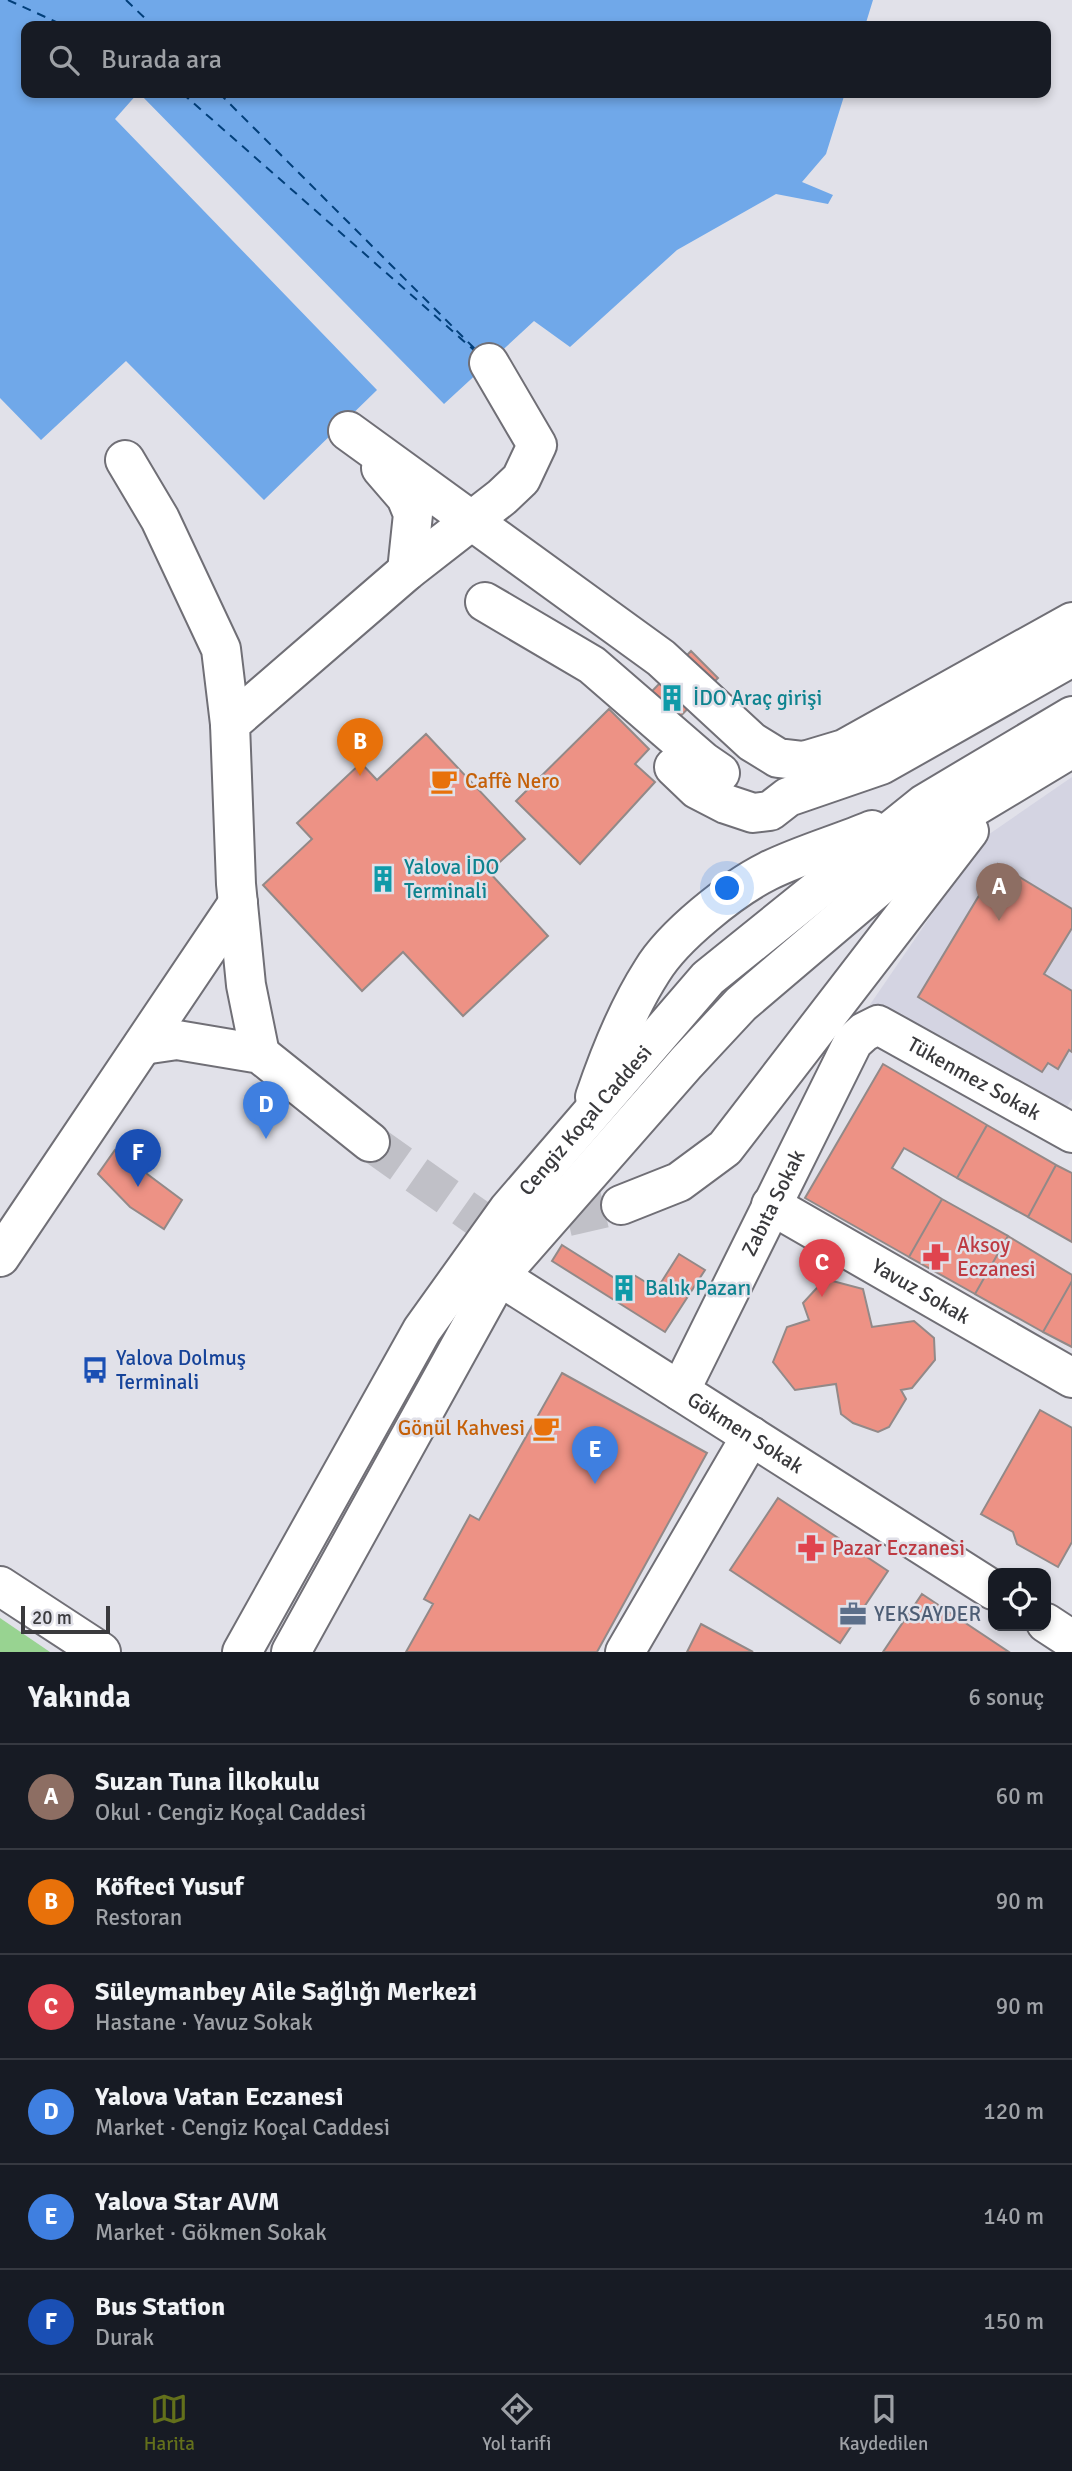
<!DOCTYPE html>
<html lang="tr">
<head>
<meta charset="utf-8">
<style>
  body { margin:0; font-family:Signika,sans-serif; background:#20242c; color:#f1f3f6 }
  .controls { position:absolute; right:21px; bottom:21px; display:grid; overflow:hidden; border-radius:14px; box-shadow:0 4px 10px #0003 }
  .controls button { width:63px; height:63px; display:grid; place-items:center; padding:0; border:0; border-bottom:2px solid #363941; background:#171b24; color:#f1f3f6; font:35px sans-serif }
  .scale { position:absolute; left:21px; bottom:18px; width:89px; box-sizing:border-box; padding-left:7px; border:4px solid #3a3a3d; border-top:0; font-size:19px; line-height:24px; white-space:nowrap; color:#3a3a3d; -webkit-text-stroke:5px #e1e1e9; paint-order:stroke }
  .you { position:absolute; left:728px; top:889px; width:24px; height:24px; margin:-18px; border:5px solid #fff; border-radius:50%; background:#1a73e8; box-shadow:0 0 0 10px #1a73e833 }
  .badge { display:grid; place-items:center; width:46px; height:46px; border-radius:50%; background:#63701b; color:#fff; font-size:23px; font-weight:700 }
  .pin { position:absolute; translate:-50% -58px; filter:drop-shadow(0 2px 4px #0008) }
  .pin::after { content:''; position:absolute; top:37px; width:24px; height:21px; background:inherit; clip-path:polygon(0 0,100% 0,50% 100%) }
  .list { margin:0; padding:0; list-style:none }
  h2 { display:flex; justify-content:space-between; align-items:center; height:91px; margin:0; padding:0 28px; font-size:30px }
  h2 small { font-size:23px; font-weight:400; color:#9ea1a6 }
  .list li { display:grid; grid-template-columns:46px 1fr auto; gap:21px; align-items:center; box-sizing:border-box; height:105px; padding:0 28px; border-top:2px solid #363941 }
  .list b { display:block; font-size:26px; white-space:nowrap }
  .list p { margin:0; font-size:23px; white-space:nowrap; color:#9ea1a6 }
  .list em { font-size:23px; font-style:normal; color:#9ea1a6 }
  .icon { flex:none; width:38px; height:38px; fill:none; stroke:currentColor; stroke-width:2; stroke-linecap:round; stroke-linejoin:round }
  .map { position:relative; flex:none; width:1072px; height:1652px; overflow:hidden }
  .search { position:absolute; background:#171b24; box-shadow:0 4px 10px #0003; left:21px; right:21px; top:21px; height:77px; display:flex; align-items:center; gap:18px; box-sizing:border-box; padding:0 24px; border-radius:14px; color:#9ea1a6; font-size:26px }
  .sheet { height:721px; background:#171b24 }
  nav { display:flex; justify-content:space-around; align-items:center; box-sizing:border-box; height:98px; border-top:2px solid #363941; background:#171b24; font-size:19px; color:#9ea1a6 }
  nav a { display:grid; justify-items:center; gap:4px }
  nav .on { color:#63701b }
  .map>svg:first-child { display:block }
  .built { fill:#d4d4e2 }
  .green { fill:#98d391 }
  .water { fill:#70a8e9 }
  .lines { fill:none; stroke-linecap:round; stroke-linejoin:round }
  .ferry { stroke:#023f7a; stroke-width:2; stroke-dasharray:9 7; stroke-linecap:butt }
  .building { fill:#ed9285; stroke:#928988; stroke-width:2 }
  .minor-tunnel { stroke:#c0c0c7; stroke-width:38; stroke-dasharray:38 19; stroke-linecap:butt }
  .minor-casing { stroke:#706f76; stroke-width:42 }
  .minor { stroke:#fff; stroke-width:38 }
  .labels { text-anchor:middle; dominant-baseline:central; stroke-width:5; stroke-linejoin:round; paint-order:stroke }
  .culture-label { font-size:21px; fill:#0d838f; stroke:#e1e1e9; text-anchor:start }
  .food-label { font-size:21px; fill:#c56008; stroke:#e1e1e9; text-anchor:start }
  .street-label { font-size:21px; fill:#3a3a3d; stroke:#e1e1e9 }
  .health-label { font-size:21px; fill:#be3a42; stroke:#e1e1e9; text-anchor:start }
  .transit-label { font-size:21px; fill:#164399; stroke:#e1e1e9; text-anchor:start }
  .service-label { font-size:21px; fill:#4e5e75; stroke:#e1e1e9; text-anchor:start }
</style>
</head>
<body>
<div class="map">
<svg width="1072" height="1652" viewBox="0 0 1072 1652">
  <rect width="100%" height="100%" fill="#e1e1e9"/>
  <path class="built" d="M1072 777V1099L1065 1110 869 1006 985 837Z"/>
  <path class="green" d="M0 1618 50 1652H0Z"/>
  <path class="water" d="M0 0H873L865 26H26V93H138L115 119 377 390 264 500 126 361 41 440 0 398Z
    M139 93H845L826 154 802 182 833 195 828 204 776 194 677 250 570 347 534 321 444 404Z"/>
  <g class="lines">
    <path class="ferry" d="M8 0 65 26
      M126 0 153 26
      M182 93 475 351
      M219 93 476 350"/>
  </g>
  <path class="building" d="M691 651 718 678 653 744 626 718Z
    M609 709 649 749 635 764 655 782 580 864 516 801Z
    M426 734 525 839 489 872 548 936 463 1016 403 952 362 991 263 885 312 839 297 823 361 763 377 780Z
    M998 864 1072 909V928L1044 974 1072 991V1052L1069 1050 1058 1069 1048 1063 1042 1072 918 997Z
    M883 1064 987 1125 957 1178 904 1148 892 1168 942 1199 909 1257 805 1198Z
    M987 1125 1056 1165 1028 1217 957 1178Z
    M115 1150 182 1200 164 1229 130 1207 98 1174Z
    M1056 1165 1072 1173V1242L1028 1217Z
    M942 1199 1008 1236 975 1294 909 1257Z
    M1008 1236 1072 1275V1281L1043 1332 975 1294Z
    M562 1245 627 1286 634 1275 657 1289 679 1254 705 1270 665 1332 552 1261Z
    M825 1279 863 1289 872 1327 914 1321 934 1338 935 1360 912 1388 901 1390 906 1399 889 1427 878 1432 853 1423 841 1414 836 1384 795 1390 773 1362 787 1327 809 1320 803 1303Z
    M1072 1281V1347L1043 1332Z
    M562 1373 707 1453 597 1652H406L433 1604 424 1599 470 1515 479 1520Z
    M1040 1410 1072 1428V1542L1058 1567 1017 1544 1013 1532 981 1514Z
    M778 1498 888 1571 840 1643 730 1570Z
    M922 1594 1009 1652H883Z
    M701 1624 753 1652H687Z"/>
  <g class="lines">
    <path class="minor-tunnel" d="M370 1142 499 1233 621 1205"/>
    <defs>
      <g id="minor">
        <path d="M348 431 661 658 752 742 778 758 804 761 844 749 1072 622"/>
        <path d="M125 460 160 519 221 649 230 724"/>
        <path d="M381 468 406 497 413 514 407 571"/>
        <path d="M485 602 592 665 704 762 720 773"/>
        <path d="M674 767 697 789 726 804 753 813 770 811 788 797 881 765 1072 657"/>
        <path d="M143 1045 177 1040 260 1054 370 1142"/>
        <path d="M260 1054 246 985 236 884 230 724 407 571 502 497 521 479 537 445 489 363"/>
        <path d="M595 1097C610 1053 627 1010 652 971 673 936 732 889 768 871 800 855 839 844 872 830"/>
        <path d="M621 1205 679 1182 725 1148 969 831"/>
        <path id="s1" d="M771 1205 1072 1378"/>
        <path d="M0 1257 238 903"/>
        <path id="s2" d="M499 1276 993 1590"/>
        <path id="s3" d="M680 1391 853 1042 864 1032 878 1025 1072 1133"/>
        <path d="M0 1586 101 1652"/>
        <path d="M1046 1623 1072 1640"/>
        <path id="s4" d="M242 1652 422 1330 508 1210 708 978 924 804 1072 716"/>
        <path d="M291 1652 499 1276 686 1063 741 1004 969 810 1072 748"/>
        <path d="M625 1652 751 1436"/>
      </g>
    </defs>
    <use href="#minor" class="minor-casing"/>
    <use href="#minor" class="minor"/>
  </g>
  <defs>
    <symbol id="building-bare" viewBox="-9 -9 18 18"><path d="M-4-6H4V6H1V3H-1V6H-4ZM-2.5-4.3h1.7v1.8h-1.7ZM.8-4.3h1.7v1.8H.8ZM-2.5-1h1.7V.8h-1.7ZM.8-1h1.7V.8H.8Z" fill="#0f9aa8" stroke="#e1e1e9" stroke-width="2.5" paint-order="stroke"/></symbol>
    <symbol id="cafe-bare" viewBox="-9 -9 18 18"><path d="M-5.5-4.5H6V0H3Q3 3.5 0 3.5H-2.5Q-5.5 3.5-5.5 0ZM3-3.2v2h1.7v-2ZM-6 4.5H4V6H-6Z" fill="#e8710a" stroke="#e1e1e9" stroke-width="2.5" paint-order="stroke"/></symbol>
    <symbol id="pharmacy-bare" viewBox="-9 -9 18 18"><path d="M-2-6h4v4h4v4h-4v4h-4v-4h-4v-4h4Z" fill="#e0444e" stroke="#e1e1e9" stroke-width="2.5" paint-order="stroke"/></symbol>
    <symbol id="bus-bare" viewBox="-9 -9 18 18"><path d="M-5-6H5V4H4V6H2V4H-2V6H-4V4H-5ZM-3.5-4V0h7V-4ZM-3.5 1.2v1.5H-2V1.2ZM2 1.2v1.5H3.5V1.2Z" fill="#1a4fb4" stroke="#e1e1e9" stroke-width="2.5" paint-order="stroke"/></symbol>
    <symbol id="office-bare" viewBox="-9 -9 18 18"><path d="M-6-3h4V-5.5h4V-3h4V5H-6ZM-1-4.5V-3h2v-1.5ZM-6 0V1H6V0Z" fill="#5c6f8a" stroke="#e1e1e9" stroke-width="2.5" paint-order="stroke"/></symbol>
  </defs>
  <g fill-rule="evenodd">
    <use href="#building-bare" x="653" y="679" width="38" height="38"/>
    <use href="#cafe-bare" x="425" y="762" width="38" height="38"/>
    <use href="#building-bare" x="364" y="860" width="38" height="38"/>
    <use href="#pharmacy-bare" x="917" y="1238" width="38" height="38"/>
    <use href="#building-bare" x="605" y="1269" width="38" height="38"/>
    <use href="#bus-bare" x="76" y="1351" width="38" height="38"/>
    <use href="#cafe-bare" x="527" y="1409" width="38" height="38"/>
    <use href="#pharmacy-bare" x="792" y="1529" width="38" height="38"/>
    <use href="#office-bare" x="834" y="1595" width="38" height="38"/>
  </g>
  <g class="labels">
    <g class="culture-label">
      <text x="693" y="698">İDO Araç girişi</text>
      <text x="404" y="867">Yalova İDO<tspan x="404" dy="24">Terminali</tspan></text>
      <text x="645" y="1288">Balık Pazarı</text>
    </g>
    <g class="food-label">
      <text x="465" y="781">Caffè Nero</text>
      <text x="525" y="1428" text-anchor="end">Gönül Kahvesi</text>
    </g>
    <g class="street-label">
      <text stroke="none"><textPath href="#s3" startOffset="530">Tükenmez Sokak</textPath></text>
      <text stroke="none"><textPath href="#s4" startOffset="635">Cengiz Koçal Caddesi</textPath></text>
      <text stroke="none"><textPath href="#s3" startOffset="210">Zabıta Sokak</textPath></text>
      <text stroke="none"><textPath href="#s1" startOffset="173">Yavuz Sokak</textPath></text>
      <text stroke="none"><textPath href="#s2" startOffset="292">Gökmen Sokak</textPath></text>
    </g>
    <g class="health-label">
      <text x="957" y="1245">Aksoy<tspan x="957" dy="24">Eczanesi</tspan></text>
      <text x="832" y="1548">Pazar Eczanesi</text>
    </g>
    <g class="transit-label">
      <text x="116" y="1358">Yalova Dolmuş<tspan x="116" dy="24">Terminali</tspan></text>
    </g>
    <g class="service-label">
      <text x="874" y="1614">YEKSAYDER</text>
    </g>
  </g>
</svg>
<div class="controls">
<button><svg class="icon" aria-label="locate" viewBox="0 0 24 24"><circle cx="12" cy="12" r="6"/><path d="M12 2v4M12 18v4M2 12h4M18 12h4"/></svg></button>
</div>
<div class="scale">20 m</div>
<div class="you"></div>
<div class="pin badge" style="left:999px;top:921px;background:#8d6e63">A</div>
<div class="pin badge" style="left:360px;top:776px;background:#e8710a">B</div>
<div class="pin badge" style="left:822px;top:1297px;background:#e0444e">C</div>
<div class="pin badge" style="left:266px;top:1139px;background:#3f7fe0">D</div>
<div class="pin badge" style="left:595px;top:1484px;background:#3f7fe0">E</div>
<div class="pin badge" style="left:138px;top:1187px;background:#1a4fb4">F</div>
<div class="search"><svg class="icon" aria-label="search" viewBox="0 0 24 24"><circle cx="10" cy="10" r="6"/><path d="M15 15l6 6"/></svg>Burada ara</div>
</div>
<section class="sheet">
<h2>Yakında<small>6 sonuç</small></h2>
<ul class="list">
<li><span class="badge" style="background:#8d6e63">A</span><div><b>Suzan Tuna İlkokulu</b><p>Okul · Cengiz Koçal Caddesi</p></div><em>60 m</em></li>
<li><span class="badge" style="background:#e8710a">B</span><div><b>Köfteci Yusuf</b><p>Restoran</p></div><em>90 m</em></li>
<li><span class="badge" style="background:#e0444e">C</span><div><b>Süleymanbey Aile Sağlığı Merkezi</b><p>Hastane · Yavuz Sokak</p></div><em>90 m</em></li>
<li><span class="badge" style="background:#3f7fe0">D</span><div><b>Yalova Vatan Eczanesi</b><p>Market · Cengiz Koçal Caddesi</p></div><em>120 m</em></li>
<li><span class="badge" style="background:#3f7fe0">E</span><div><b>Yalova Star AVM</b><p>Market · Gökmen Sokak</p></div><em>140 m</em></li>
<li><span class="badge" style="background:#1a4fb4">F</span><div><b>Bus Station</b><p>Durak</p></div><em>150 m</em></li>
</ul>
</section>
<nav>
<a class="on"><svg class="icon" aria-label="map" viewBox="0 0 24 24"><path d="M3 6l6-2 6 2 6-2v14l-6 2-6-2-6 2zM9 4v14M15 6v14"/></svg>Harita</a>
<a><svg class="icon" aria-label="directions" viewBox="0 0 24 24"><path d="M12 3l9 9-9 9-9-9zM9 14v-3h6M13 9l2 2-2 2"/></svg>Yol tarifi</a>
<a><svg class="icon" aria-label="saved" viewBox="0 0 24 24"><path d="M7 4h10v16l-5-4-5 4z"/></svg>Kaydedilen</a>
</nav>
</body>
</html>
